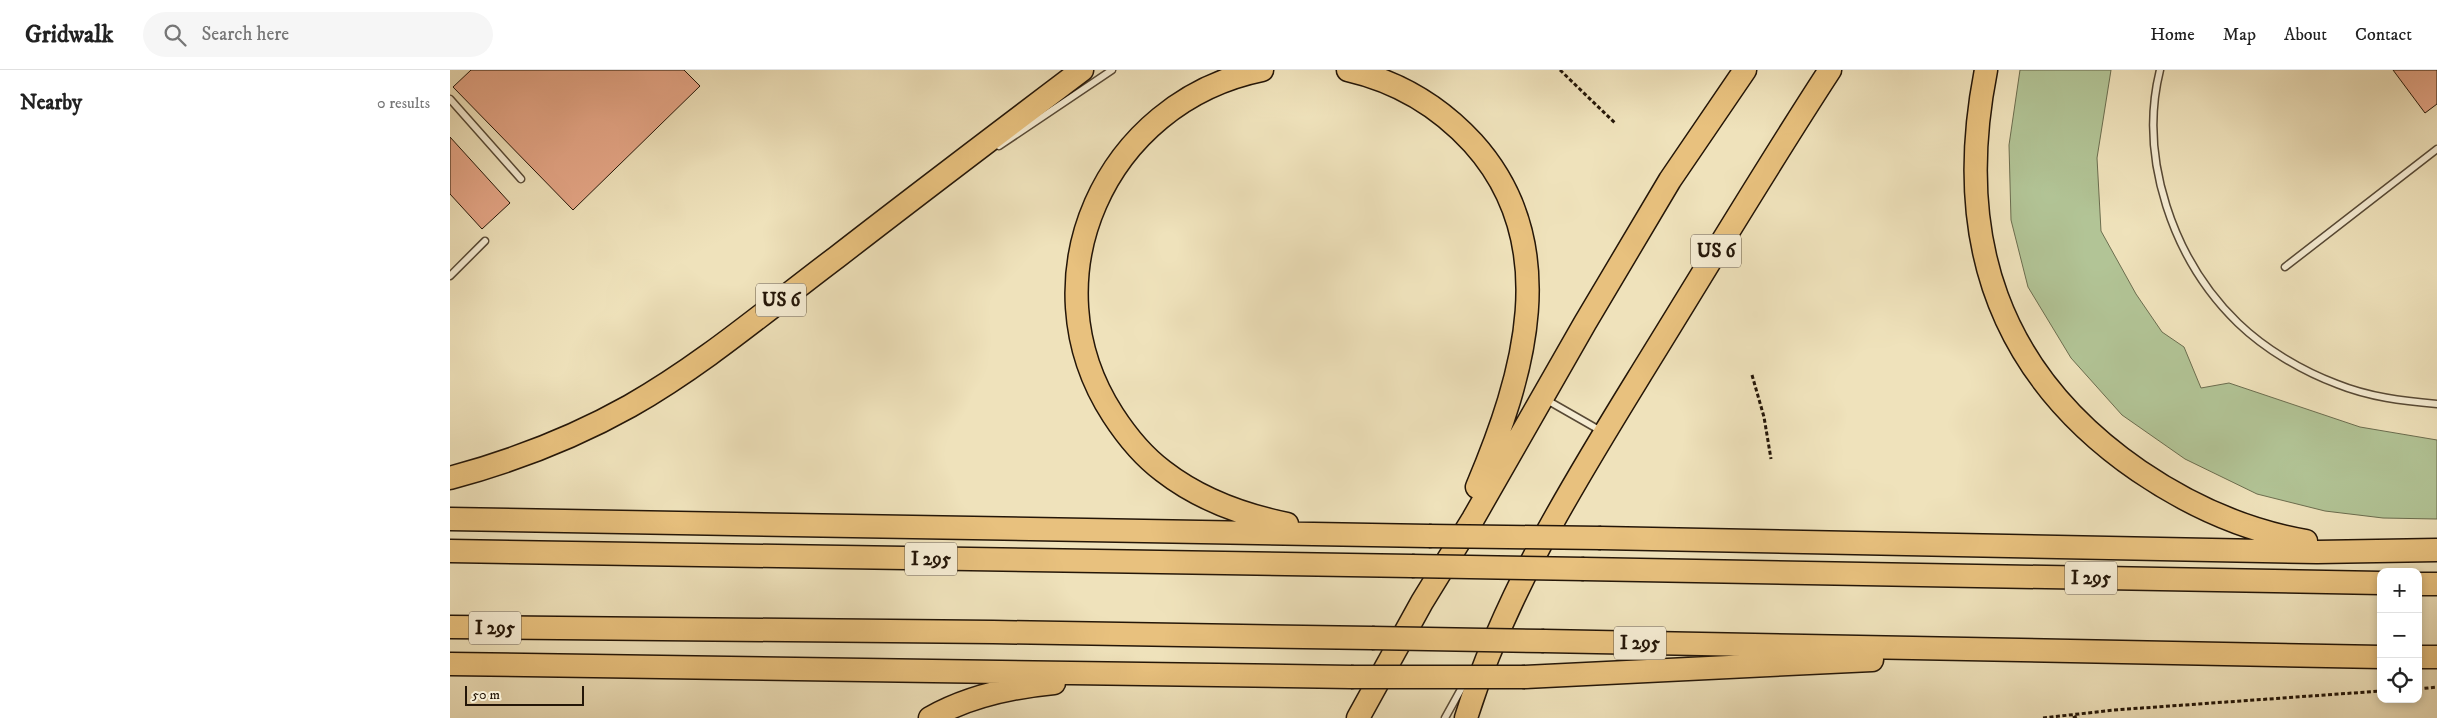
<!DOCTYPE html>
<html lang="en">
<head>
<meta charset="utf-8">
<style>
  body { margin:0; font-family:"IM FELL DW Pica",serif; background:#f6f6f6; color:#222 }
  .controls { position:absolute; right:15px; bottom:15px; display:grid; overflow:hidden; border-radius:10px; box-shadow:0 2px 8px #0003 }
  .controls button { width:45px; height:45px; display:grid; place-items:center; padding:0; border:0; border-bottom:1px solid #e0e0e0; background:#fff; color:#222; font:25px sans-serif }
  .scale { position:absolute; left:15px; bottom:12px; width:119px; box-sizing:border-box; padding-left:5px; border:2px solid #241608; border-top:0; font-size:14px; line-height:18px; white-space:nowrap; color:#241608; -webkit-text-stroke:4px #f5ecd3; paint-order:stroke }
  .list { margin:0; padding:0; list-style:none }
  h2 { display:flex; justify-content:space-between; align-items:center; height:65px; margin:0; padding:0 20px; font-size:21px }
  h2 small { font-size:16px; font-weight:400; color:#767676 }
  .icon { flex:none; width:28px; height:28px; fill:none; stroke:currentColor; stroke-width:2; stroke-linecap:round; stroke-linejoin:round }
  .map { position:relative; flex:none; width:1987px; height:648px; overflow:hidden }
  header { display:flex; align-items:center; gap:30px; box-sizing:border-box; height:70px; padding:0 25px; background:#fff; border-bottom:1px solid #e0e0e0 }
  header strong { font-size:24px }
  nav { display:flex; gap:28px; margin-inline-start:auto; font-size:18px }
  .search { width:350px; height:45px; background:#f6f6f6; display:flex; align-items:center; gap:12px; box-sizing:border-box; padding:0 18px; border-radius:28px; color:#767676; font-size:19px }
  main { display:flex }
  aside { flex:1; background:#fff }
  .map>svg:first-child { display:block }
  .green { fill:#b2c496; stroke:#6b6d4f }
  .building { fill:#e5a687; stroke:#241608 }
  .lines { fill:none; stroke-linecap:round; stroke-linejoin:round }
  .lane-casing { stroke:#574935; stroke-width:9 }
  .highway-casing { stroke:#241608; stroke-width:25 }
  .path { stroke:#241608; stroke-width:3; stroke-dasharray:4 2.5; stroke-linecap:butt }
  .lane { stroke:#f5ecd3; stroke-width:6 }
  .highway { stroke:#e8c17e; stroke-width:22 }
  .highway-bridge-casing { stroke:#241608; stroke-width:25; stroke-linecap:butt }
  .highway-bridge { stroke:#e8c17e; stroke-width:22 }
  .labels { text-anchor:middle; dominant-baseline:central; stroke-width:5; stroke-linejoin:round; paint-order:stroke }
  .shield { fill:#f5ecd3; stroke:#635645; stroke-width:1 }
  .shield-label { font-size:19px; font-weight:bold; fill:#241608 }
</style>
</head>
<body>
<header>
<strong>Gridwalk</strong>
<div class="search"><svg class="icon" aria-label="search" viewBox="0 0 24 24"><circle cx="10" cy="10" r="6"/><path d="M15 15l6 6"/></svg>Search here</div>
<nav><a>Home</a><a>Map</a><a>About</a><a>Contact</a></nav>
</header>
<main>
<aside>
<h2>Nearby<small>0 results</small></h2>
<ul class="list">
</ul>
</aside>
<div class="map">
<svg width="1987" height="648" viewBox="0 0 1987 648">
  <rect width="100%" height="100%" fill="#efe2bb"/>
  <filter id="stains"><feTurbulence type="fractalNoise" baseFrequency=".004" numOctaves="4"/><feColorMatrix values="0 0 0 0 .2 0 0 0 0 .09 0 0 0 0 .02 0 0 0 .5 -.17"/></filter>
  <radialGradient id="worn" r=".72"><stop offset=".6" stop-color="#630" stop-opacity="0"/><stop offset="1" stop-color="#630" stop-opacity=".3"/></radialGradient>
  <path class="green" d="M1570 0H1661L1647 88 1651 161 1686 224 1712 262 1734 277 1751 318 1779 313 1910 357 1987 370V449L1933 448 1875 441 1807 424 1735 389 1672 345 1621 288 1578 217 1561 150 1559 75Z"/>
  <path class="building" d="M21 0H234L250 16 123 140 3 17Z
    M1943 0H1987V34L1975 43Z
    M0 67 60 133 32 159 0 124Z"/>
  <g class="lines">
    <defs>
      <path id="lane" d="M1710 0C1688 88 1723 190 1788 253 1815 279 1852 301 1887 314 1919 327 1953 331 1987 334
        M0 29 71 109
        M549 76 662 0
        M1835 197 1987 79
        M0 206 35 171
        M1095 329 1151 361
        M995 648 1015 612"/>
      <path id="highway" d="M812 0C655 32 575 209 663 345 676 365 693 386 713 401 749 429 793 445 837 454
        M898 0C946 11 989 36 1023 73 1114 174 1074 306 1027 417
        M1536 0C1503 167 1547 303 1689 401 1739 435 1797 461 1856 471
        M0 408C63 391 123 368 180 336 254 294 319 238 387 187 468 124 550 62 632 0
        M0 449 979 466
        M1151 468 1867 482 1987 480
        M0 481 962 496
        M1134 499 1931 513
        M1968 514H1987
        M0 557 543 562 922 568
        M1094 571 1931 587
        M1968 587H1987
        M0 594 901 607
        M1075 607 1422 590
        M480 648C517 627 562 617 604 613
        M908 648 972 532 1023 449 1135 253 1220 110 1295 0
        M1016 648C1056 519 1130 403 1200 289 1260 192 1318 95 1380 0"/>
    </defs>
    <use href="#lane" class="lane-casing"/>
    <use href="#highway" class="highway-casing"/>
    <path class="path" d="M1110 0 1165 53
      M1302 305 1314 347 1321 389
      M1968 619 1987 617
      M1593 648 1664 640 1931 621
      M1623 648 1629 645"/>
    <use href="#lane" class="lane"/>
    <use href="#highway" class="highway"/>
    <defs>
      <path id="highway-bridge" d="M979 466 1151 468
        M962 496 1134 499
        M922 568 1094 571
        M901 607H1075"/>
    </defs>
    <use href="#highway-bridge" class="highway-bridge-casing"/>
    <use href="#highway-bridge" class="highway-bridge"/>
  </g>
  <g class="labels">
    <g class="shield">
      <rect x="1241" y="164.5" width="50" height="33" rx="4"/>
      <rect x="306" y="213.5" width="50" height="33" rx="4"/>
      <rect x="455" y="472.5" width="52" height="33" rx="4"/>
      <rect x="1615" y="491.5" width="52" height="33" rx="4"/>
      <rect x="19" y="541.5" width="52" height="33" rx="4"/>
      <rect x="1164" y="556.5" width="52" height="33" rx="4"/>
    </g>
    <g class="shield-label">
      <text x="1266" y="181">US 6</text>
      <text x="331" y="230">US 6</text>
      <text x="481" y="489">I 295</text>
      <text x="1641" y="508">I 295</text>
      <text x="45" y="558">I 295</text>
      <text x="1190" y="573">I 295</text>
    </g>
  </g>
  <rect width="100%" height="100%" filter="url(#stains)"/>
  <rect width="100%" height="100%" fill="url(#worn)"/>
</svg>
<div class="controls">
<button>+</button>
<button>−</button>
<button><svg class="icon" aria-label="locate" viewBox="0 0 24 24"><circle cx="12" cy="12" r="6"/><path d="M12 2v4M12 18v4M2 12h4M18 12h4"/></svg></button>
</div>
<div class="scale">50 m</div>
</div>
</main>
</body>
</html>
